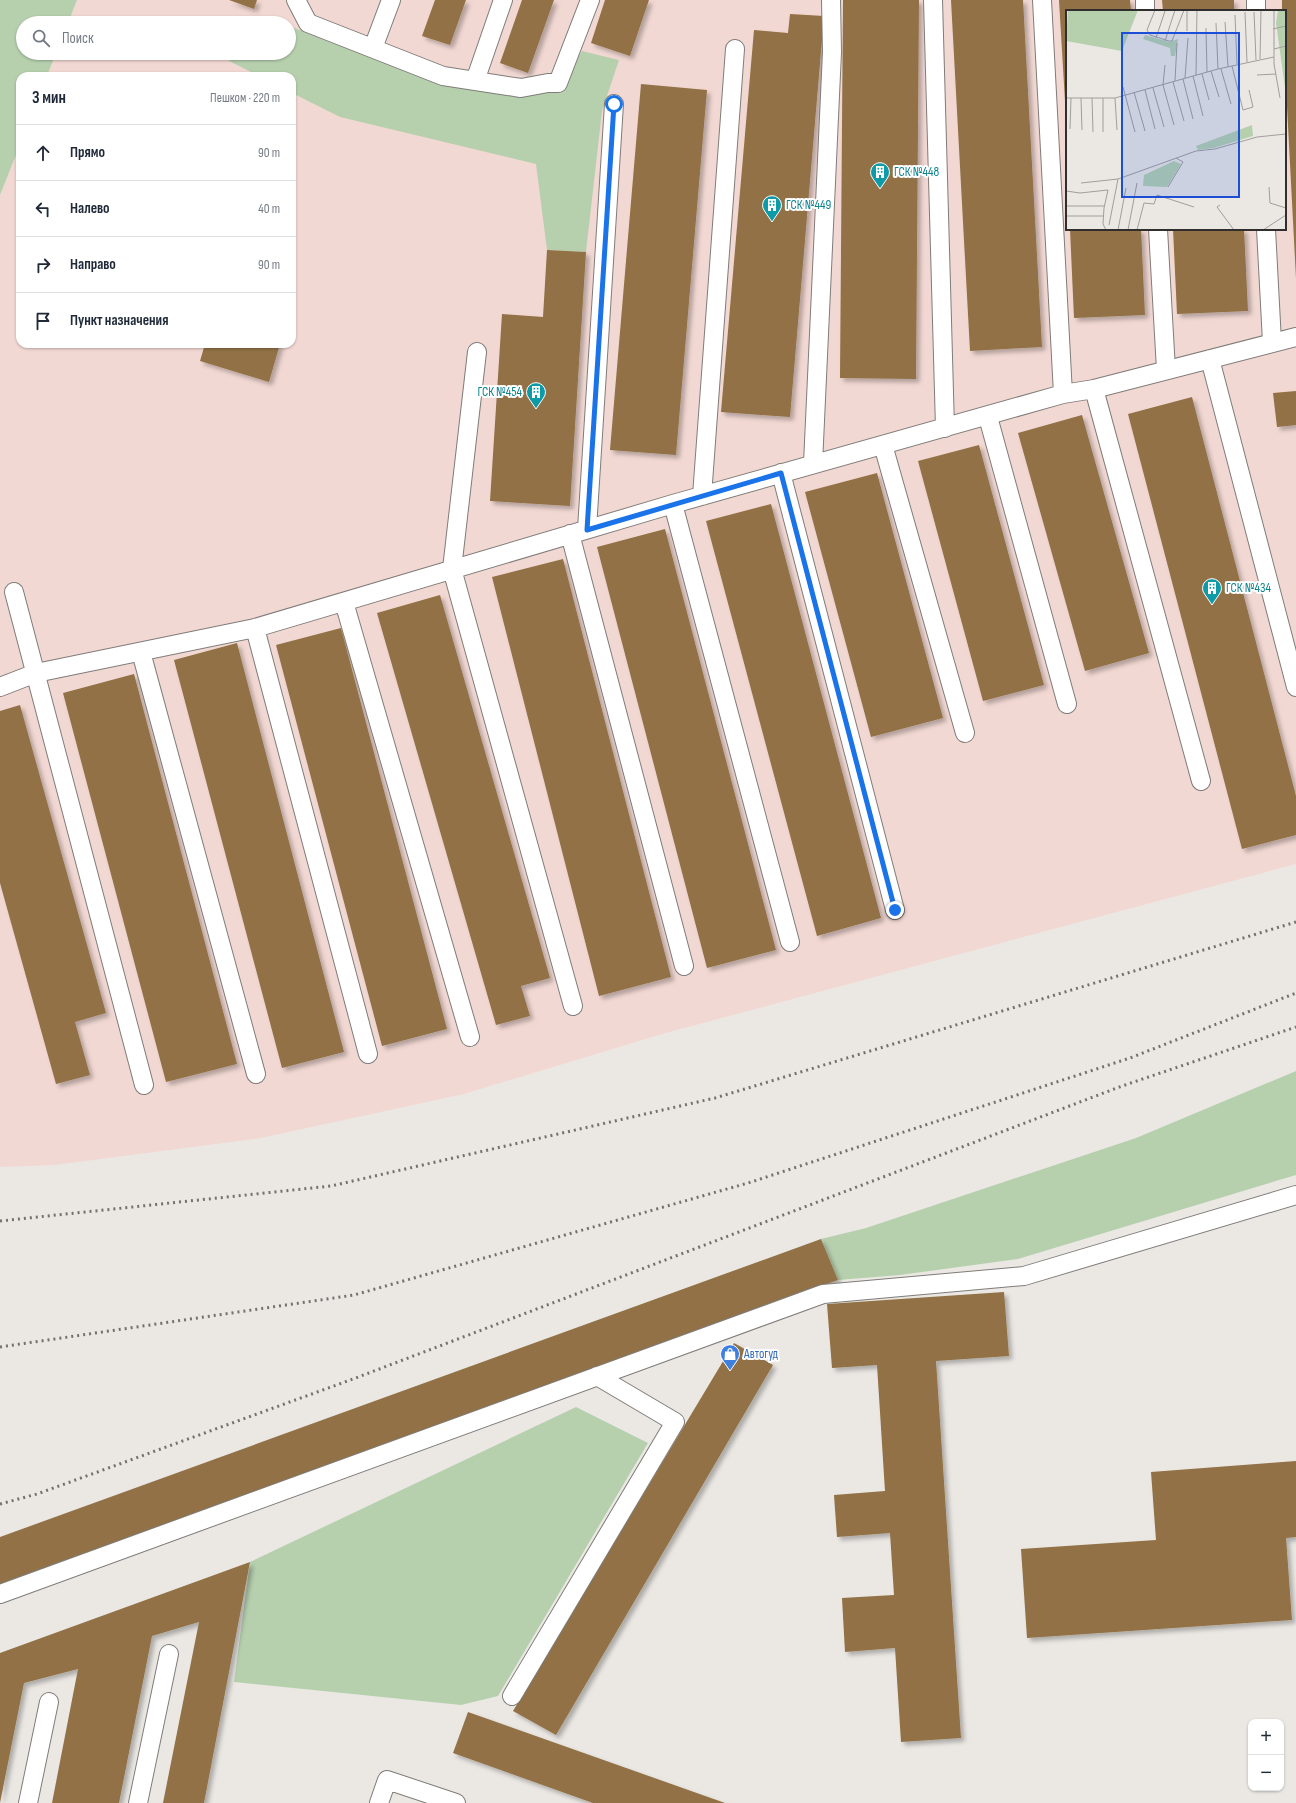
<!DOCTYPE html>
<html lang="ru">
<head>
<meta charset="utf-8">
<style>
  body { margin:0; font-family:"Sofia Sans Condensed",sans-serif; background:#f6f6f7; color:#1f2937 }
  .controls { position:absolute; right:12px; bottom:12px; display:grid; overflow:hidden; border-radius:8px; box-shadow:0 1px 3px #0004 }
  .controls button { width:36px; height:36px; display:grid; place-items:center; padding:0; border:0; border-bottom:1px solid #e0e1e3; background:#fff; color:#1f2937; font:20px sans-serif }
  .stop { position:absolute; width:12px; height:12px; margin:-9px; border:3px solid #1a73e8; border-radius:50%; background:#fff }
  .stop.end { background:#1a73e8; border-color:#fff; box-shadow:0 1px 4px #0008 }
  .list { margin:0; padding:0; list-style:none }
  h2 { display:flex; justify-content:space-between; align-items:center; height:52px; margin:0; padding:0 16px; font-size:17px }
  h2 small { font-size:13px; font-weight:400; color:#747a83 }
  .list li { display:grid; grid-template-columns:26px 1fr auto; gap:12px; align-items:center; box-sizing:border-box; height:56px; padding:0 16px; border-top:1px solid #e0e1e3 }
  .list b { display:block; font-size:15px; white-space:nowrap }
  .list em { font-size:13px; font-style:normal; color:#747a83 }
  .icon { flex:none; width:22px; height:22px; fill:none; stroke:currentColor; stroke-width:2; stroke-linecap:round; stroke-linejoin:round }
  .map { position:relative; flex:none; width:1296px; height:1803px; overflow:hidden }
  .search { position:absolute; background:#fff; box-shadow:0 1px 3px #0004; left:16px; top:16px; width:280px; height:44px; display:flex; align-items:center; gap:10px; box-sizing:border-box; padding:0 14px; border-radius:22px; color:#747a83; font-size:15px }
  .panel { position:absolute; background:#fff; box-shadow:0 1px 3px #0004; left:16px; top:72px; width:280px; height:276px; border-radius:12px }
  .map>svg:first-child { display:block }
  .industrial { fill:#f2d8d3; fill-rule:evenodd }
  .green { fill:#b6d0ae }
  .building { fill:#917144; filter:url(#shadow) }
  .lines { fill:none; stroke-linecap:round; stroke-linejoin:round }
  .lane-casing { stroke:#7f7c79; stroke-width:20 }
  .lane { stroke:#fff; stroke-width:18 }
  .rail { stroke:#72716f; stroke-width:3; stroke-dasharray:2 4; stroke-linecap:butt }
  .route { stroke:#1a73e8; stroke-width:5 }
  .labels { text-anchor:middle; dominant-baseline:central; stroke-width:4; stroke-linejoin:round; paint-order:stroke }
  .culture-label { font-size:13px; fill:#0d838f; stroke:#fff; text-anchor:start }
  .shop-label { font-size:13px; fill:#366cbe; stroke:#fff; text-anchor:start }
  .inset-road { fill:none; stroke:#a09e9b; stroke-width:1 }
  .view { fill:#1d4ed8; fill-opacity:0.15; stroke:#1d4ed8; stroke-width:2 }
  .inset-edge { fill:none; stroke:#302f2e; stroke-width:2 }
</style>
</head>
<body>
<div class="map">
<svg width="1296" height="1803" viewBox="0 0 1296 1803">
  <defs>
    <filter id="shadow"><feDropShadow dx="3.5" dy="3.5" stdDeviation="2" flood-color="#0004"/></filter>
  </defs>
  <rect width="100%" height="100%" fill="#ebe8e4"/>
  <path class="industrial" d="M77 0H1296V864L662 1034 464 1094 261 1138 55 1165 0 1167V195L20 145V344H292V76H47L56 53H289V23H68ZM1067 11H1285V229H1067Z"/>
  <path class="green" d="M0 0H77L68 23H23V53H56L47 76H20V145L0 195Z
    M289 26 428 79 560 89 582 51 619 60 602 111 586 252 547 250 536 164 340 117 292 93V76H259L229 61 234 53H289Z
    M1296 1071V1175L1018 1259 900 1275 838 1280 821 1239 866 1228 1136 1138Z
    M576 1407 648 1443 498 1696 461 1705 234 1682 250 1562Z"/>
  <path class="building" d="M229 0H257L254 9Z
    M435 0H466L450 45 422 36Z
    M522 0H554L528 73 500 63Z
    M605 0H649L630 56 591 43Z
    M843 0H919L916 379 840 378Z
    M951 0H1023L1042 347 970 351Z
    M1059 0H1130L1131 11H1067V135Z
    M1162 0H1234V11H1163Z
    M1282 0H1296V278L1285 68V11H1282Z
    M790 14 824 16 790 417 721 412 754 30 788 33Z
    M641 84 707 90 676 455 610 450Z
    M1070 229H1141L1145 315 1074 318Z
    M1173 229H1244L1248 311 1177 314Z
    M547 250 586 252 570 506 490 501 502 314 543 317Z
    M205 344H280L269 382 200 361Z
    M1296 391V425L1277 427 1273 393Z
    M1192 397 1296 796V835L1242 849 1128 414Z
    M1082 415 1149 653 1085 671 1018 433Z
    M979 445 1044 685 983 701 918 461Z
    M877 473 943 718 871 737 805 492Z
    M771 504 881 918 817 936 706 521Z
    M665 529 776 950 707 968 597 547Z
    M563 559 671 977 599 996 492 577Z
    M440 595 550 978 521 986 530 1016 496 1025 377 613Z
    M341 628 447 1029 382 1046 276 645Z
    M237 643 344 1052 282 1068 174 660Z
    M134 674 237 1064 166 1082 63 693Z
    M20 705 106 1013 75 1022 90 1075 56 1084 0 883V711Z
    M821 1239 838 1280 0 1586V1537Z
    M1004 1292 1009 1356 936 1361 961 1738 901 1742 895 1648 845 1652 842 1598 894 1595 890 1533 837 1537 834 1495 885 1491 877 1365 832 1368 827 1304Z
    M734 1343 773 1365 556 1735 513 1711Z
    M1296 1461V1537L1286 1538 1292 1620 1027 1638 1021 1549 1156 1540 1151 1472Z
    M250 1562 204 1803H163L199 1622 152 1636 119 1803H52L78 1669 24 1683 0 1803V1653Z
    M468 1712 725 1803H593L453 1753Z"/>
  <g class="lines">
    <defs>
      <path id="lane" d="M296 0 308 23 443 76 521 88 548 83H558L590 0
        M933 0 945 428
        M1042 0 1063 394
        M1145 0V11
        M1256 0V11
        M373 48 391 0
        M475 81 503 0
        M1158 229 1166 370
        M1266 229 1272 342
        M477 352 452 569 573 1006
        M1210 359 1296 687
        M1094 389 1201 781
        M988 417 1067 704
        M883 445 965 733
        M813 464 832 52 831 0
        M781 473 895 910
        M702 496 735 49
        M673 504 790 942
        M587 529 614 104
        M570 534 684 966
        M14 592 144 1085
        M344 602 470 1037
        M255 628 368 1054
        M141 652 256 1074
        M0 687 36 673 255 628 673 504 1063 394 1094 389 1296 337
        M0 1594 823 1294 1024 1276 1296 1195
        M512 1696 675 1422 597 1376
        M28 1803 49 1702
        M138 1803 169 1654
        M379 1803 387 1780 456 1803"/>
    </defs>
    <use href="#lane" class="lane-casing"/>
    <use href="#lane" class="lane"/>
    <path class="rail" d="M0 1221 331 1186 715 1098 1296 922
      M0 1347 354 1295 748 1183 1130 1058 1296 993
      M0 1504 37 1494 353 1379 1122 1086 1296 1027"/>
  </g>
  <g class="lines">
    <path class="route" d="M614 104 587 530 781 473 895 910"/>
  </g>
  <defs>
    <symbol id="building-pin" viewBox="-11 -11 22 30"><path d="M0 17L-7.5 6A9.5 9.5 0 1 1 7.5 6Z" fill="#0f9aa8" stroke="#fff"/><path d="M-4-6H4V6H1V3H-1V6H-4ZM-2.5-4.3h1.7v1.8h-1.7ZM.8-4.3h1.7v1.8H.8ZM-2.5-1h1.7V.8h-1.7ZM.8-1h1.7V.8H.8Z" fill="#fff"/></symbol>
    <symbol id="shop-pin" viewBox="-11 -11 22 30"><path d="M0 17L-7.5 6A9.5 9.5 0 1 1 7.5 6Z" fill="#3f7fe0" stroke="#fff"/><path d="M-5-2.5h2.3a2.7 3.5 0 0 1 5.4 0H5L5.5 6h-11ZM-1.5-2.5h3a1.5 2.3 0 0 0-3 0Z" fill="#fff"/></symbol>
  </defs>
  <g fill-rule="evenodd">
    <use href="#building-pin" x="869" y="161" width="22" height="30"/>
    <use href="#building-pin" x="761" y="194" width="22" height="30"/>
    <use href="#building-pin" x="525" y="381" width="22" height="30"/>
    <use href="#building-pin" x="1201" y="577" width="22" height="30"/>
    <use href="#shop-pin" x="719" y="1343" width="22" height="30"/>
  </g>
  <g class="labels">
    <g class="culture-label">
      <text x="894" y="172">ГСК №448</text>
      <text x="786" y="205">ГСК №449</text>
      <text x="522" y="392" text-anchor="end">ГСК №454</text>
      <text x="1226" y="588">ГСК №434</text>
    </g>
    <g class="shop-label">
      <text x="744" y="1354">Автогуд</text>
    </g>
  </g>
  <g transform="translate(1066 10)">
    <rect width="220" height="220" fill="#ebe8e4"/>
    <path d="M2 0H72L56 41 0 31ZM212 0H220V85L210 13ZM79 25 103 32 112 29 109 46H105L104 38 77 29ZM186 115 187 126 148 138 132 140 130 136ZM108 151 115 154 101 177 77 176 78 165Z" fill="#b6d0ae"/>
    <path class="inset-road" d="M89 0 81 20 84 25 103 31H106L118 0M121 0V21M208 0V54L214 88M179 2 181 52M188 2 190 50M169 5 171 54M159 12 162 57M150 13 152 59M140 18 141 62M207 19 220 16M90 28 99 1M99 31 109 0M208 39 220 36M194 49 195 0M99 55 97 75 108 115M166 56 177 100 187 97 183 80M155 59 165 94M145 61 153 87M136 64 143 90M130 65 131 0M191 65 210 64M127 66 137 106M119 68 122 28M117 69 127 109M109 71 111 33M107 72 118 111M57 77 69 122M87 78 98 117M79 80 89 119M68 82 79 121M0 88H49L152 59 208 47M15 88 16 120M26 88 27 122M37 88V122M49 88 51 120M4 119 5 88M15 173 52 169 130 141 149 139 191 127 220 124M102 177 117 152 110 148M203 177 204 193 220 198M0 181 14 183 42 180 38 198 37 214 40 220M154 195 151 197 168 220M0 196H39M0 206H38M43 215 52 169M52 220 60 178M62 220 71 173M71 220 78 193 88 194 91 185 128 197M197 220 220 205"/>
    <path class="view" d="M56 23H173V187H56Z"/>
    <rect width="220" height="220" class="inset-edge"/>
  </g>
</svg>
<div class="controls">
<button>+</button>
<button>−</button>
</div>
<div class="stop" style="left:614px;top:104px"></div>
<div class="stop end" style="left:895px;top:910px"></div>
<div class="search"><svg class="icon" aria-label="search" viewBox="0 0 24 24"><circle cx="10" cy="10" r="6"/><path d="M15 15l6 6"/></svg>Поиск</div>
<section class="panel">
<h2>3 мин<small>Пешком · 220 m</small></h2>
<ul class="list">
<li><svg class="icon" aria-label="ahead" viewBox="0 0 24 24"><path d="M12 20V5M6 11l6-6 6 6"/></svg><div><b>Прямо</b></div><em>90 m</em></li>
<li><svg class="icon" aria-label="left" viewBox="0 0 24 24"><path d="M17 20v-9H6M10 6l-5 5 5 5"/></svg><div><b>Налево</b></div><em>40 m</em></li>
<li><svg class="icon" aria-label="right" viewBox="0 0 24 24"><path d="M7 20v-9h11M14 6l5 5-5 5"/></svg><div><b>Направо</b></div><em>90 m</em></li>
<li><svg class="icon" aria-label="arrive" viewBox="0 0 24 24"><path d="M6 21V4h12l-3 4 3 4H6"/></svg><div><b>Пункт назначения</b></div></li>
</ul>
</section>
</div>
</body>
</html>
